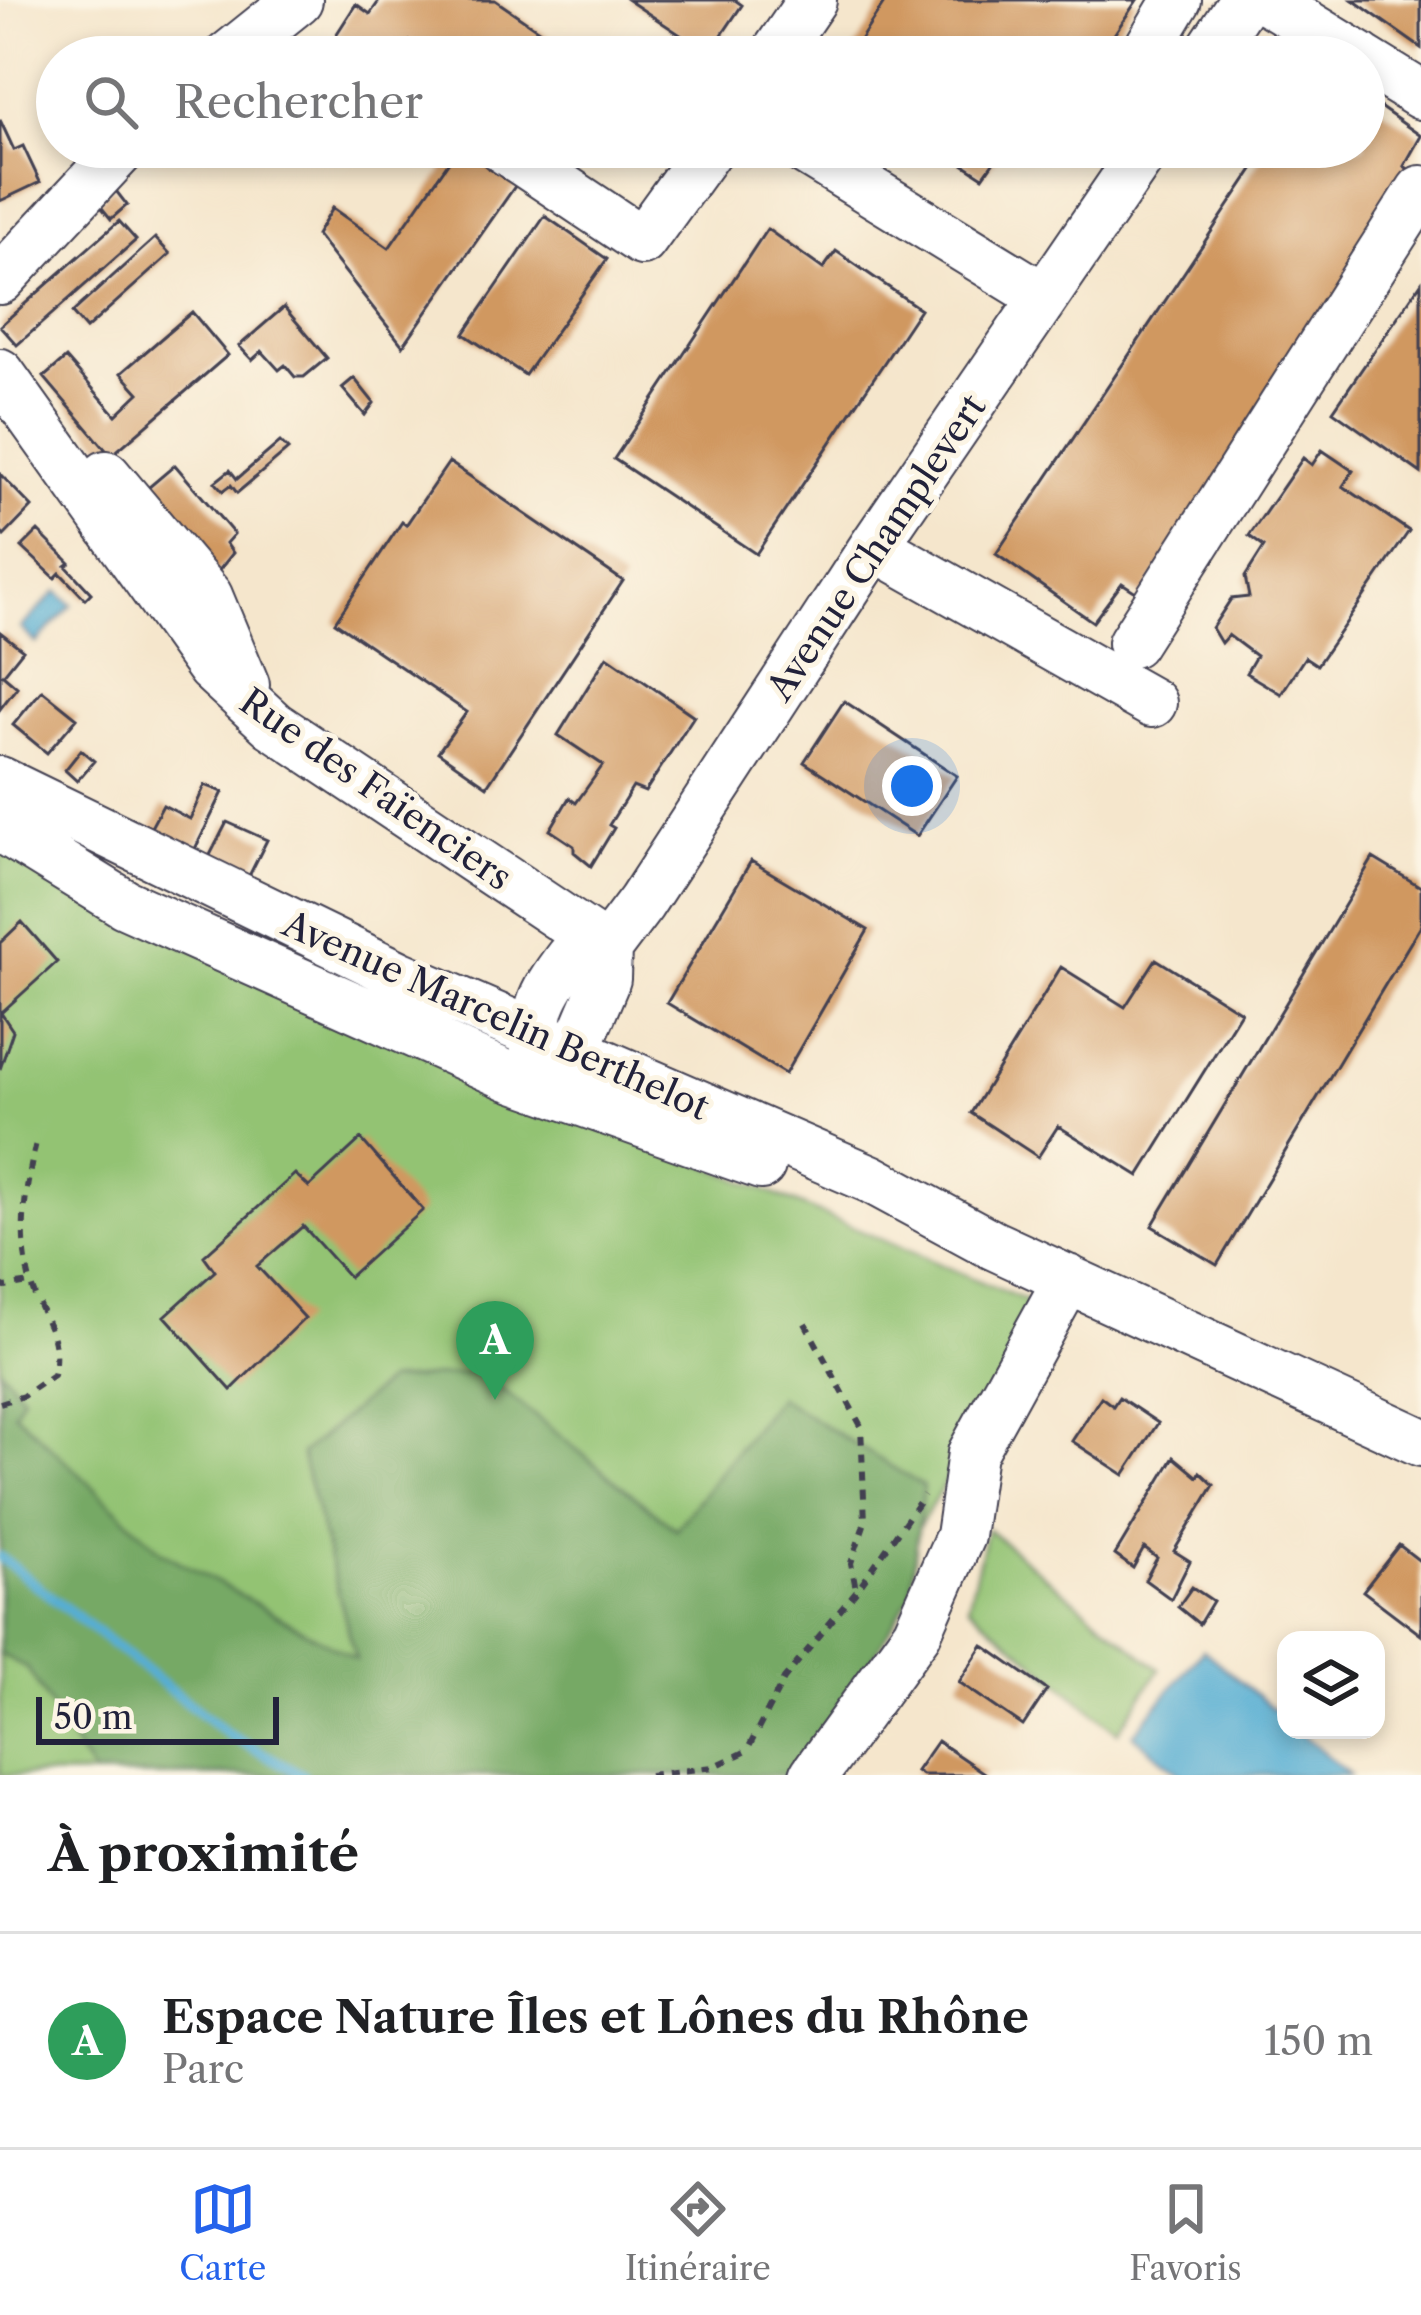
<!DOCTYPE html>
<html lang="fr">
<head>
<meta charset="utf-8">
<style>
  body { margin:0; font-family:"Libre Caslon Text",serif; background:#f6f6f6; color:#202124 }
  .controls { position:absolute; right:36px; bottom:36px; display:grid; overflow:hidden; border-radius:24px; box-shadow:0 6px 18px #0003 }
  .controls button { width:108px; height:108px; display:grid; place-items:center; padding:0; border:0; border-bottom:3px solid #e0e0e0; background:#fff; color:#202124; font:60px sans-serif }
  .scale { position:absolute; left:36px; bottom:30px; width:243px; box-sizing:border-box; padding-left:12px; border:6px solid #22223b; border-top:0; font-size:33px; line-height:42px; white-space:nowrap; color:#22223b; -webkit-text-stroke:9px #fcf5e5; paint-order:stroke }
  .you { position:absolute; left:912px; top:786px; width:42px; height:42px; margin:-30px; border:9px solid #fff; border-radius:50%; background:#1a73e8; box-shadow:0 0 0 18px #1a73e833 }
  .badge { display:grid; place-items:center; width:78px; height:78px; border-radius:50%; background:#2563eb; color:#fff; font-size:39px; font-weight:700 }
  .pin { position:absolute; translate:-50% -99px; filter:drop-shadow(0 3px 6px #0008) }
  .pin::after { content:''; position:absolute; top:63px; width:42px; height:36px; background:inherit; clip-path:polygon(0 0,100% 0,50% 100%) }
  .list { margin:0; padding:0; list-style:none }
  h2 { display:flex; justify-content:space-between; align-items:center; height:156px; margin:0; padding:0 48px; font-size:51px }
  h2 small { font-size:39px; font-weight:400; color:#757577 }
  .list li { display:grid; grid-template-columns:78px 1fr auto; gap:36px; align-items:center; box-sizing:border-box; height:216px; padding:0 48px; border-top:3px solid #e0e0e0 }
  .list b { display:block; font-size:45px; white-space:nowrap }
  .list p { margin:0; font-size:39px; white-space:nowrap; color:#757577 }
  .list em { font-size:39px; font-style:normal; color:#757577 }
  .icon { flex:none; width:66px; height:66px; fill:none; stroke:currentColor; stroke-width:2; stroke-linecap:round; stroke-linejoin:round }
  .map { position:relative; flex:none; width:1421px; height:1775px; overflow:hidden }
  .search { position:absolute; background:#fff; box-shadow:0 6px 18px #0003; left:36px; right:36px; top:36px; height:132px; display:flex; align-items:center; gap:30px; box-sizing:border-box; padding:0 42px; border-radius:66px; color:#757577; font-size:45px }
  .sheet { height:372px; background:#fff }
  nav { display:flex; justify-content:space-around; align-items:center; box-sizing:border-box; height:168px; border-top:3px solid #e0e0e0; background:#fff; font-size:33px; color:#757577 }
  nav a { display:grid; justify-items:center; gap:6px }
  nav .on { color:#2563eb }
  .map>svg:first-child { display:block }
  .green { fill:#93c373; stroke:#5a7257; stroke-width:3 }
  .forest { fill:#76a965; stroke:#4c6650; stroke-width:3 }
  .water { fill:#56aed3; stroke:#3c6887; stroke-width:3 }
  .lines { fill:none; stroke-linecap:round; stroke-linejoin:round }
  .stream { stroke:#56aed3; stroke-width:10 }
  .building { fill:#d09861 }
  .minor-casing { stroke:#423f51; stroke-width:52 }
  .path { stroke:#423f51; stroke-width:6; stroke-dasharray:9 9; stroke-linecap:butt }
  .minor { stroke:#fff; stroke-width:48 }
  .labels { text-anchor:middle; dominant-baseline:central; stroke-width:10; stroke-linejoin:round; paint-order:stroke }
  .street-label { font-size:36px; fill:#22223b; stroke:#fcf5e5 }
</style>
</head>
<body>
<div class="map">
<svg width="1421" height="1775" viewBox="0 0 1421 1775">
  <rect width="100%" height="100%" fill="#fcf5e5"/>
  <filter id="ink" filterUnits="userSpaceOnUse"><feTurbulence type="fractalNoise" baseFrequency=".00833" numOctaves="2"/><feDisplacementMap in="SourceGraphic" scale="24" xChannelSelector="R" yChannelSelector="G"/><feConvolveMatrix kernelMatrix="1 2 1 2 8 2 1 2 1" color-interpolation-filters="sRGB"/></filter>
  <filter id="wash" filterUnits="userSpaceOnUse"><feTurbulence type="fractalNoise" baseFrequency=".004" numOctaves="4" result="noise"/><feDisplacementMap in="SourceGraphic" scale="48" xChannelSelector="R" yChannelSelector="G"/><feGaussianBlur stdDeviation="2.7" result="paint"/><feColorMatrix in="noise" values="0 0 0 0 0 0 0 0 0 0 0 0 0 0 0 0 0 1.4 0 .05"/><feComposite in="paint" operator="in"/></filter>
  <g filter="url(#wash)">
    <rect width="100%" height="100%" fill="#f5e6cc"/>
    <path class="green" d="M0 842 105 911 1041 1307 939 1493 772 1775H0Z
      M987 1529 1160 1669 1118 1732 968 1606Z"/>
    <path class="forest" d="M0 1368 23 1396 14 1412 162 1552 356 1659 301 1454 387 1381 480 1372 676 1529 778 1397 923 1486 911 1594 857 1686 790 1775H93L27 1668 0 1654Z"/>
    <path class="water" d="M57 591 72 605 36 643 21 628Z
      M1203 1650 1286 1720V1730H1297L1350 1775H1182L1133 1735Z"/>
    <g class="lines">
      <path class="stream" d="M0 1557 229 1735 303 1775"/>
    </g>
    <g id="blocks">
      <path class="building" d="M380 0H495L578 57H434L410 41 400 55 387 46 380 57H368L336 35 356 4 370 14Z
        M628 0H735L742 5 709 54Z
        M886 0H1137L1099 57H849Z
        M1353 0H1421V48Z
        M1364 96 1421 136 1404 166 1420 177 1142 596 1122 583 1093 622 996 554 1268 147H1364Z
        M0 120 14 150 23 146 40 182 0 201Z
        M459 147H475L520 179 403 346 316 235 332 208 389 248Z
        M937 147H1004L983 177Z
        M113 187 127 205 111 219 98 203Z
        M545 216 607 259 525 375 464 334Z
        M119 221 136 240 17 345 0 326Z
        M767 229 823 269 836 251 920 309 756 554 614 459Z
        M155 238 170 254 86 329 72 313Z
        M1421 283V473L1333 411Z
        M284 307 327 358 304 377H295L285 365 279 370 262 351 252 360 239 346Z
        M192 312 228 355 111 456 44 377 66 358 116 415 139 393 121 373Z
        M354 378 374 403 365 415 342 388Z
        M280 442 288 450 237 493 231 485 223 491 215 482 230 470 237 479Z
        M1322 450 1353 471 1343 486 1409 531 1317 665 1305 657 1281 694 1246 673 1256 656 1228 635 1221 643 1212 628 1231 599 1249 597 1245 577 1264 547 1249 536 1303 458 1312 465Z
        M449 462 623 581 487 786 438 752 467 712 335 622 402 522 406 525Z
        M175 465 234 534 226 543 233 553 213 578 142 493Z
        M0 474 32 507 4 536 0 531Z
        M38 531 70 563 66 566 91 593 85 599 60 573 55 578 22 547Z
        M0 632 23 650 3 675 17 687 0 709Z
        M607 656 694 716 645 792 633 787 609 825 614 828 591 866 574 852V846L550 830 569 798 576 803 603 765 558 735Z
        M42 690 77 718 47 753 13 725Z
        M844 701 957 776 917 836 804 762Z
        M81 750 94 761 77 781 65 770Z
        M205 785 223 792 194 851 149 831 163 805 190 819Z
        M227 822 267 840 248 878 208 859Z
        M1373 858 1421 887V925L1217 1265 1152 1226Z
        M751 861 868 930 785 1074 667 1003Z
        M22 922 57 962 1 1013 13 1031 0 1069V943Z
        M1156 959 1241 1012 1139 1176 1058 1126 1038 1157 971 1113 1061 967 1125 1007Z
        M361 1139 423 1210 349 1277 303 1226 257 1266 305 1318 231 1390 165 1316 215 1271 204 1256 295 1174 309 1187Z
        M1101 1397 1113 1406 1119 1397 1158 1423 1124 1475 1072 1441Z
        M1174 1457 1198 1477 1200 1472 1214 1485 1174 1551 1190 1561 1171 1599 1145 1580 1157 1558 1144 1548 1133 1568 1115 1555Z
        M1399 1545 1421 1562V1635L1363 1591Z
        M1192 1587 1213 1601 1199 1624 1178 1607Z
        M983 1645 1047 1690 1023 1726 959 1682Z
        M937 1741 987 1775H922L916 1771Z"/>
    </g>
  </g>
  <g filter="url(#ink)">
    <use href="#blocks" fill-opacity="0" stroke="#423f51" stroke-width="3"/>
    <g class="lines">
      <defs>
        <path id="minor" d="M1267 0 1360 57
          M227 57 298 0
          M773 57 812 0
          M1155 57 1146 52 1177 0
          M1206 57 1244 0
          M1364 60 1421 95
          M501 147 642 241 710 147
          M799 147 1044 297
          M0 280 124 147
          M0 373 211 668 273 725 607 948
          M106 475 208 596 245 685
          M874 546 1152 703
          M1132 643 1421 190
          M0 781 399 975 871 1179 993 1245 1421 1442
          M0 827 125 904 509 1076 761 1165
          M607 948 641 903 874 546 1147 147
          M546 1059 576 1050 606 979 607 948
          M535 1060C535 1010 539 998 569 958L607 948
          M814 1775 917 1633 960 1536 972 1453 1068 1279"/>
      </defs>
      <use href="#minor" class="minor-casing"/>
      <path class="path" d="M0 1284 5 1287 30 1283
        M805 1323 861 1426 865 1522 851 1563 856 1589
        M0 1403 23 1396 53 1375C63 1332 38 1316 29 1277 18 1228 26 1186 37 1138
        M649 1775 713 1767 747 1751 784 1679 857 1590 924 1495"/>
      <use href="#minor" class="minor"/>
    </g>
  </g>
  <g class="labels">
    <g class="street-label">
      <text transform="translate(876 547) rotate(-56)">Avenue Champlevert</text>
      <text transform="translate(376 789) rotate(35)">Rue des Faïenciers</text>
      <text transform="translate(496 1015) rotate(24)">Avenue Marcelin Berthelot</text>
    </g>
  </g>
</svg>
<div class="controls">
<button><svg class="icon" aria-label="layers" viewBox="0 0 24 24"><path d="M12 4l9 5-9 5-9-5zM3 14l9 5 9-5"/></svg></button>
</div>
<div class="scale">50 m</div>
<div class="you"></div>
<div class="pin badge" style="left:495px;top:1400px;background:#2e9e5b">A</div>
<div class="search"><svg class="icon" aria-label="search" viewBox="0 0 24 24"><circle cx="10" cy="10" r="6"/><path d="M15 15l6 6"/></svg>Rechercher</div>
</div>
<section class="sheet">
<h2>À proximité<small></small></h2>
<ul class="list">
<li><span class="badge" style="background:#2e9e5b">A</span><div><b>Espace Nature Îles et Lônes du Rhône</b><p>Parc</p></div><em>150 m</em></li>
</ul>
</section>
<nav>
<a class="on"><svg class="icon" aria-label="map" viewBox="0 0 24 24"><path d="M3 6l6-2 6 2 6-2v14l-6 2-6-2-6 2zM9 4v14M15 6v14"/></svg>Carte</a>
<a><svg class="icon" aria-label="directions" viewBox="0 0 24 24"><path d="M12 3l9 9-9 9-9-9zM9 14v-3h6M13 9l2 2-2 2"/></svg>Itinéraire</a>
<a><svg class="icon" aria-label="saved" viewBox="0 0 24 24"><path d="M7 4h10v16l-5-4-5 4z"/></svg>Favoris</a>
</nav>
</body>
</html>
